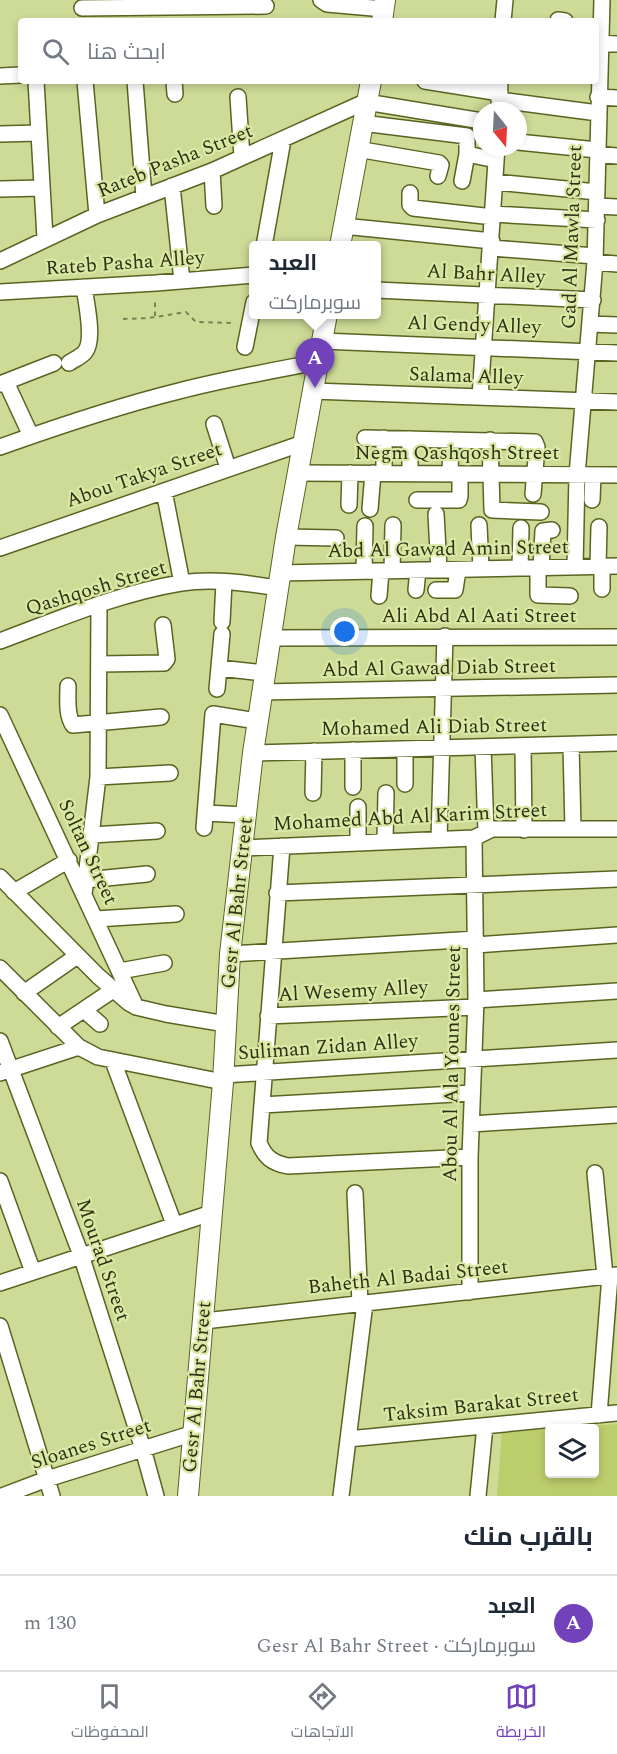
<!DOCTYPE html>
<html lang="ar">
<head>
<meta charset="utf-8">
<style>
  body { margin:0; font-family:Spectral,Cairo,serif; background:#f6f6f7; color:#1f2937; direction:rtl }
  .controls { position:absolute; right:18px; bottom:18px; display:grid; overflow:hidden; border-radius:6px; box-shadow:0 3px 9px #0003 }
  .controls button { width:54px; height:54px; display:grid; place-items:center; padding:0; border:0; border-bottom:2px solid #e0e1e3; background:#fff; color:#1f2937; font:30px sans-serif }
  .compass { position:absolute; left:473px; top:102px; width:54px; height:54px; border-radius:50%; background:#fff; box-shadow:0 3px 9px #0003; rotate:162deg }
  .you { position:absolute; left:345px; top:632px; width:21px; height:21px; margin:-15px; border:4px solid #fff; border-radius:50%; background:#1a73e8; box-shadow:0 0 0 9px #1a73e833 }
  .badge { display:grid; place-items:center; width:39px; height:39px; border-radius:50%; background:#7142ba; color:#fff; font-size:20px; font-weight:700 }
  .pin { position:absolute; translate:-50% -50px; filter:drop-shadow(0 2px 3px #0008) }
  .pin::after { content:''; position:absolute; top:32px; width:21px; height:18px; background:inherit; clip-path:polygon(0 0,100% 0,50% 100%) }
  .popup { position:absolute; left:249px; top:241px; width:132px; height:78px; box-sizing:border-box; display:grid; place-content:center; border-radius:6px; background:#fff; filter:drop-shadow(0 2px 4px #0005); font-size:20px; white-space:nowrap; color:#747a83 }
  .popup b { font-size:22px; color:#1f2937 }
  .popup::after { content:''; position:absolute; left:50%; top:100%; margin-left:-12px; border:12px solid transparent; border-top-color:#fff }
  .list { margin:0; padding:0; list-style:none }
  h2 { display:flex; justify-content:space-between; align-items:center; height:78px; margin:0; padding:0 24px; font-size:26px }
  h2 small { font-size:20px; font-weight:400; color:#747a83 }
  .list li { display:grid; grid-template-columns:39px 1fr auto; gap:18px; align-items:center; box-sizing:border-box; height:96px; padding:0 24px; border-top:2px solid #e0e1e3 }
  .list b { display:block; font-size:22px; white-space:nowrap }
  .list p { margin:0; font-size:20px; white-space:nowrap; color:#747a83 }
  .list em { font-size:20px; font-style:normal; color:#747a83 }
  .icon { flex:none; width:33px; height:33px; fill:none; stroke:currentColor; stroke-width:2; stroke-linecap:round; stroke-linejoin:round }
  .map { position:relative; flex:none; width:617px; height:1496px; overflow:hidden; direction:ltr }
  .search { position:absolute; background:#fff; box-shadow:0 3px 9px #0003; left:18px; right:18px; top:18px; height:66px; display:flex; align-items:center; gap:15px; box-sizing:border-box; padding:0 21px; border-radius:6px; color:#747a83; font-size:22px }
  .sheet { height:174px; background:#fff }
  nav { display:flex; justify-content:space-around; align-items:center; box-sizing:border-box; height:84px; border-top:2px solid #e0e1e3; background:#fff; font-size:16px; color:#747a83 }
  nav a { display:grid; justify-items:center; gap:3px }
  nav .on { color:#7142ba }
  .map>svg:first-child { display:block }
  .green { fill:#bccd6c }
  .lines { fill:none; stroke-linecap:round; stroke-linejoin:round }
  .minor-casing { stroke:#5a6422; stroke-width:18 }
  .major-casing { stroke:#5a6422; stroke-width:22 }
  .path { stroke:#798254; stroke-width:2; stroke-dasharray:4.5 4.5; stroke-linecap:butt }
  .minor { stroke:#fff; stroke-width:15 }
  .major { stroke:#fff; stroke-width:20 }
  .labels { text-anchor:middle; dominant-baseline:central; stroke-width:4.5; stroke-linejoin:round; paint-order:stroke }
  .street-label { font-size:20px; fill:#2d3217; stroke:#dae8a3 }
</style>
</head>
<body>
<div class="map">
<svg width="617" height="1496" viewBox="0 0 617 1496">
  <rect width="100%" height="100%" fill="#cddb97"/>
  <path class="green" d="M617 1424V1496H497L502 1432 549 1429 550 1474H594V1428H551Z"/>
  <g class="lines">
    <defs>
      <path id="minor" d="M321 0 327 4 384 9
        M82 8 266 6
        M558 20 565 21
        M503 21 505 0
        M600 43 617 44
        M0 76 21 75
        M36 81 45 238
        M85 81 97 215
        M135 81 144 197
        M174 81 175 94
        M425 81 500 93
        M238 97 242 157
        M598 97 617 98
        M499 100 598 113
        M366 102 482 121
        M499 111 500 81
        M362 123 467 136V154L496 160
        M0 134 39 133
        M518 142 597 150
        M357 149 439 163 441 165 438 176
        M597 154 617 156
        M212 171 214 206
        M462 181 467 154
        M495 182 597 192
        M172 186 182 281
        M0 189 42 188
        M410 193V205L413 208 493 217
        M597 206 617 207
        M493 214 597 220
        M343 226 492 241
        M264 246 283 140
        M492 248 595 256
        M0 261 97 215 212 171 367 101
        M595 262 617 264
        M376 290 593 300
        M0 292 156 283 254 275
        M591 324 617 325
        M322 341 617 353
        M245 347 254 302
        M69 363C73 360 81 357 85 352 95 340 86 302 84 287
        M6 382 31 436
        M0 384 54 363
        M313 391 617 402
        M480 397 497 147
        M214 424 228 468
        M365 438 535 442 537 447 533 494
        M490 440 492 510 541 512
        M0 447C59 426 118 406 179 391 225 379 271 371 318 362
        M297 473 617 475
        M384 473V438
        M410 474V439
        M450 474 451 440
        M164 491 182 583
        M417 500H459L460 496V474
        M592 500 593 475
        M349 505 350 473
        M370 509 373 473
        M436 514 439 570
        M479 525 481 569
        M286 537 336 538
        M0 548 303 443
        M598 566 599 527
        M575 567 577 475 595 262 602 0
        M520 568 521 528
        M538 568V595L570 596
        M541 568 543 531 552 530
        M364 571 365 526
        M392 571 393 525
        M280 573 617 566
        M602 589V566
        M416 590 418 570
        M436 590H455L458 570
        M379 596 381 571
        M222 622 224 582
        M270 638 617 637
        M0 641C59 619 119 593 181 583 213 578 246 583 278 588
        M99 664 164 663 167 659 163 625
        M219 668 264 673
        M68 686C68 698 66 715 73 725L161 717
        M217 689 222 634
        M261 692 617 685
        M0 715 136 1007
        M571 745 573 829
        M523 746 524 830
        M483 747 486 832
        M253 753 617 743
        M98 777 170 773
        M405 784V749
        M353 787V750
        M313 793 314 751
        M205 813 246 815
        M204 828 213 714 257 721
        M92 835 157 831
        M439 839 445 636
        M385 841 386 793
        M358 842V807
        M282 846 259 1143C265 1157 272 1163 288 1166L470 1157
        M242 848 474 838 492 829H617
        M0 877 98 976 129 1003 136 1007 166 1014 226 1024
        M86 880 147 874
        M14 892 69 860
        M277 893 617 879
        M84 894 98 777 99 605
        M96 919 176 914
        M476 945 617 935
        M230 954 476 939
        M0 968 79 1047 98 1057 223 1082
        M120 971 164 963
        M24 993 77 956
        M476 1000 617 991
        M84 1010 100 1024
        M268 1016 476 1007
        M58 1027 113 990
        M0 1041 81 1255 143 1449 156 1496
        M113 1061 174 1224
        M0 1073 79 1047
        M224 1075 617 1050
        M262 1105 472 1093
        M471 1124 617 1115
        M595 1173 605 1276
        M0 1181 33 1272
        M355 1193 360 1304
        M0 1283 211 1213
        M470 1292V1157L476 1000 474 838
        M204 1321 617 1275
        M0 1326 52 1496
        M599 1415 610 1276
        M348 1439 617 1413
        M2 1496 47 1479 194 1433
        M341 1496 365 1303
        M478 1496 485 1426"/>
      <path id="major" d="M382 21 385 0
        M340 246 371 81
        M188 1496 223 1082 230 954 253 753 286 537 327 314"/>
    </defs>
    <use href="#minor" class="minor-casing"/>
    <use href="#major" class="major-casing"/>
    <path class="path" d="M155 316V298
      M123 319 149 318 186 312 196 322 235 323"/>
    <use href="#minor" class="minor"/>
    <use href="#major" class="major"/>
  </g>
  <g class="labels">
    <g class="street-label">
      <text transform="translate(175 161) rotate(-22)">Rateb Pasha Street</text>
      <text transform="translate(572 237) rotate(-88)">Gad Al Mawla Street</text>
      <text transform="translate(125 263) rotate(-4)">Rateb Pasha Alley</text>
      <text transform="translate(486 274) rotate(3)">Al Bahr Alley</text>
      <text transform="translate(474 325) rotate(2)">Al Gendy Alley</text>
      <text transform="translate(466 376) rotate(2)">Salama Alley</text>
      <text x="457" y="453">Negm Qashqosh Street</text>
      <text transform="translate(144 475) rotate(-19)">Abou Takya Street</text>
      <text transform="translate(448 549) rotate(-1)">Abd Al Gawad Amin Street</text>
      <text transform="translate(96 588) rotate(-17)">Qashqosh Street</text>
      <text x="479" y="616">Ali Abd Al Aati Street</text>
      <text transform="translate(439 668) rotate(-1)">Abd Al Gawad Diab Street</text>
      <text transform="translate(434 727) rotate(-1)">Mohamed Ali Diab Street</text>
      <text transform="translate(410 817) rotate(-3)">Mohamed Abd Al Karim Street</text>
      <text transform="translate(88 852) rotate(65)">Soltan Street</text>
      <text transform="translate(237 903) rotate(-84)">Gesr Al Bahr Street</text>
      <text transform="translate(353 991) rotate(-3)">Al Wesemy Alley</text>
      <text transform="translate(328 1047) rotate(-4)">Suliman Zidan Alley</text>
      <text transform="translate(452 1064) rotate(-89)">Abou Al Ala Younes Street</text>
      <text transform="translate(103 1260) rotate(71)">Mourad Street</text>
      <text transform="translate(408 1277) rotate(-6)">Baheth Al Badai Street</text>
      <text transform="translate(197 1387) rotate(-85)">Gesr Al Bahr Street</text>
      <text transform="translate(481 1405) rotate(-6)">Taksim Barakat Street</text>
      <text transform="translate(91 1444) rotate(-18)">Sloanes Street</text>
    </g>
  </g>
</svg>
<div class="controls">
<button><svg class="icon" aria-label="layers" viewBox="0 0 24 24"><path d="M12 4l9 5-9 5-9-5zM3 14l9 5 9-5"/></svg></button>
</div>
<svg class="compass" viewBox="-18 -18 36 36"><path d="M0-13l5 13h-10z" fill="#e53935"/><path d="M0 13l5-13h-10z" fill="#747a83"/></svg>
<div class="you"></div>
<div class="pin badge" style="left:315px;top:388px">A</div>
<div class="popup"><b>العبد</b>سوبرماركت</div>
<div class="search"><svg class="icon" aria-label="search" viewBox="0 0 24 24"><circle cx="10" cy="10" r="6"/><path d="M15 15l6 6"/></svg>ابحث هنا</div>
</div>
<section class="sheet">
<h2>بالقرب منك<small></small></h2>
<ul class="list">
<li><span class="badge">A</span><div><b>العبد</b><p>سوبرماركت · Gesr Al Bahr Street</p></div><em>130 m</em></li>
</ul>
</section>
<nav>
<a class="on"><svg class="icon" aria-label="map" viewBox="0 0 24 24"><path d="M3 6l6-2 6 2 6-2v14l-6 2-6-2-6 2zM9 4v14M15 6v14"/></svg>الخريطة</a>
<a><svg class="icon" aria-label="directions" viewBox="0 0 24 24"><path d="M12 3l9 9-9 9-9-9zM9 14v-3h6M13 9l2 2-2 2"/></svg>الاتجاهات</a>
<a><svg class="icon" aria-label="saved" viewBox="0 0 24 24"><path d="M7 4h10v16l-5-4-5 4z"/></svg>المحفوظات</a>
</nav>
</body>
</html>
